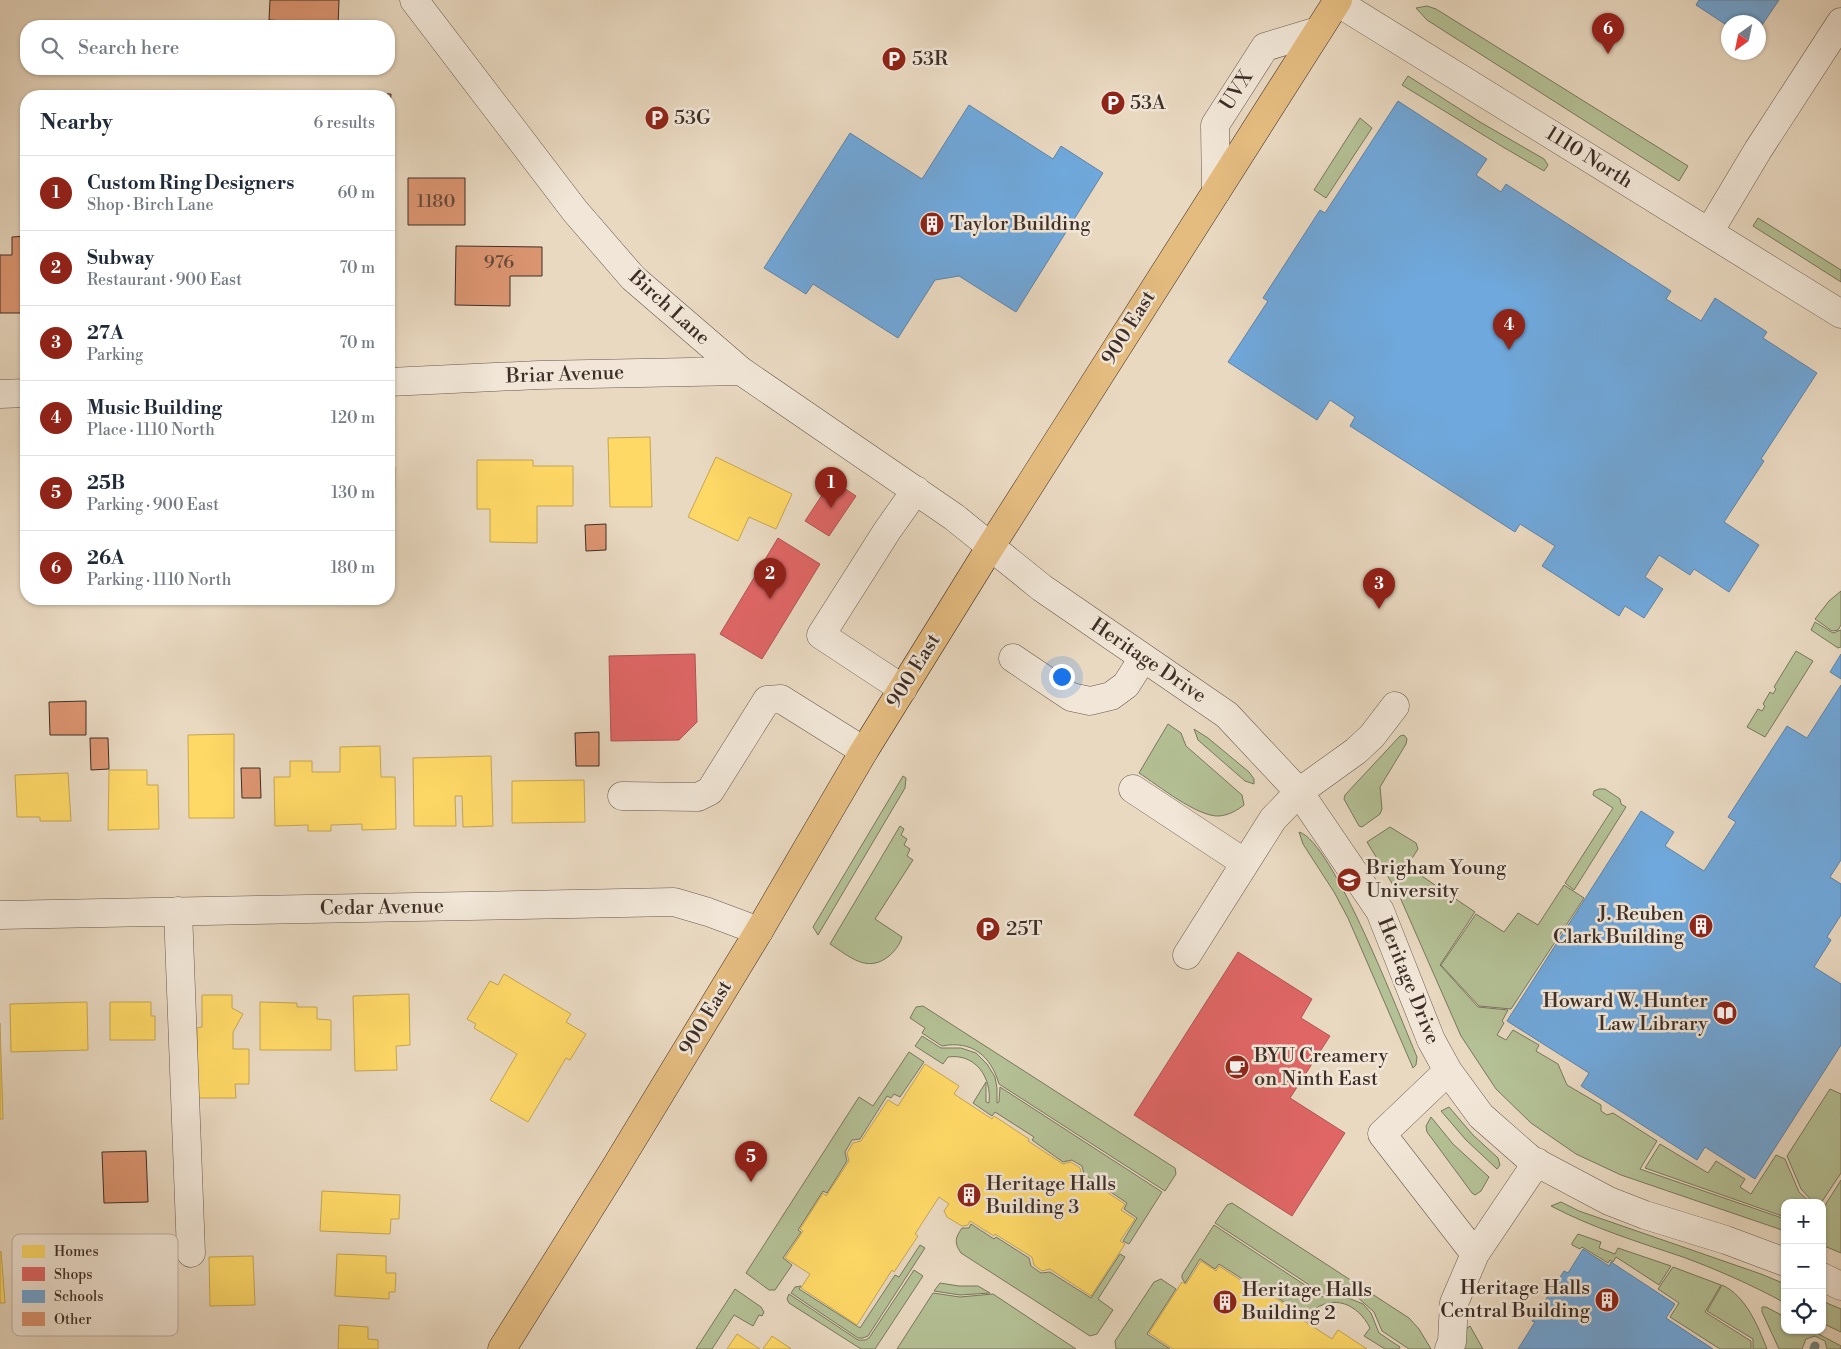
<!DOCTYPE html>
<html lang="en">
<head>
<meta charset="utf-8">
<style>
  body { margin:0; font-family:"Libre Bodoni",serif; background:#f6f6f7; color:#1f2937 }
  .controls { position:absolute; right:15px; bottom:15px; display:grid; overflow:hidden; border-radius:10px; box-shadow:0 1px 4px #0004 }
  .controls button { width:45px; height:45px; display:grid; place-items:center; padding:0; border:0; border-bottom:1px solid #e0e1e3; background:#fff; color:#1f2937; font:25px sans-serif }
  .compass { position:absolute; left:1721px; top:15px; width:45px; height:45px; border-radius:50%; background:#fff; box-shadow:0 1px 4px #0004; rotate:213deg }
  .you { position:absolute; left:1061px; top:676px; width:18px; height:18px; margin:-12px; border:4px solid #fff; border-radius:50%; background:#1a73e8; box-shadow:0 0 0 8px #1a73e833 }
  .badge { display:grid; place-items:center; width:32px; height:32px; border-radius:50%; background:#8f2418; color:#fff; font-size:16px; font-weight:700 }
  .pin { position:absolute; translate:-50% -41px; filter:drop-shadow(0 1px 2px #0008) }
  .pin::after { content:''; position:absolute; top:26px; width:18px; height:15px; background:inherit; clip-path:polygon(0 0,100% 0,50% 100%) }
  .list { margin:0; padding:0; list-style:none }
  h2 { display:flex; justify-content:space-between; align-items:center; height:65px; margin:0; padding:0 20px; font-size:21px }
  h2 small { font-size:16px; font-weight:400; color:#747a83 }
  .list li { display:grid; grid-template-columns:32px 1fr auto; gap:15px; align-items:center; box-sizing:border-box; height:75px; padding:0 20px; border-top:1px solid #e0e1e3 }
  .list b { display:block; font-size:19px; white-space:nowrap }
  .list p { margin:0; font-size:16px; white-space:nowrap; color:#747a83 }
  .list em { font-size:16px; font-style:normal; color:#747a83 }
  .icon { flex:none; width:28px; height:28px; fill:none; stroke:currentColor; stroke-width:2; stroke-linecap:round; stroke-linejoin:round }
  .map { position:relative; flex:none; width:1841px; height:1349px; overflow:hidden }
  .search { position:absolute; background:#fff; box-shadow:0 1px 4px #0004; left:20px; top:20px; width:375px; height:55px; display:flex; align-items:center; gap:12px; box-sizing:border-box; padding:0 18px; border-radius:20px; color:#747a83; font-size:19px }
  .panel { position:absolute; background:#fff; box-shadow:0 1px 4px #0004; left:20px; top:90px; width:375px; height:515px; border-radius:20px }
  .map>svg:first-child { display:block }
  .green { fill:#b4c095; stroke:#78775e }
  .homes { fill:#ffd966; stroke:#c5a653 }
  .shops { fill:#e06666; stroke:#af5553 }
  .schools { fill:#6fa8dc; stroke:#6083a6 }
  .lines { fill:none; stroke-linecap:round; stroke-linejoin:round }
  .stream { stroke:#73827c; stroke-width:9 }
  .building { fill:#dc9571; stroke:#3d2e27 }
  .minor-casing { stroke:#68594e; stroke-width:29 }
  .major-casing { stroke:#3d2e27; stroke-width:29 }
  .minor { stroke:#f1e6d7; stroke-width:28 }
  .major { stroke:#e4bc80; stroke-width:28 }
  .labels { text-anchor:middle; dominant-baseline:central; stroke-width:5; stroke-linejoin:round; paint-order:stroke }
  .number-label { font-size:18px; fill:#65483a }
  .poi-label { font-size:20px; fill:#3d2e27; stroke:#f1e6d7; text-anchor:start }
  .street-label { font-size:20px; fill:#3d2e27; stroke:#f1e6d7 }
  .key { fill:#f1e6d7; stroke:#bbafa2; stroke-width:1 }
  .key-label { font-size:14px; fill:#3d2e27 }
</style>
</head>
<body>
<div class="map">
<svg width="1841" height="1349" viewBox="0 0 1841 1349">
  <rect width="100%" height="100%" fill="#e9d9c1"/>
  <filter id="stains"><feTurbulence type="fractalNoise" baseFrequency=".004" numOctaves="4"/><feColorMatrix values="0 0 0 0 .2 0 0 0 0 .09 0 0 0 0 .02 0 0 0 .5 -.17"/></filter>
  <radialGradient id="worn" r=".72"><stop offset=".6" stop-color="#630" stop-opacity="0"/><stop offset="1" stop-color="#630" stop-opacity=".3"/></radialGradient>
  <path class="green" d="M1427 6 1436 9 1688 166 1679 181 1427 20 1416 8Z
    M1408 76 1480 122 1544 159 1548 165 1544 171 1503 147 1402 85Z
    M1360 118 1372 128 1326 198 1314 190Z
    M1758 218 1841 270V282L1753 226Z
    M1841 591V625L1838 630 1832 631 1815 619 1829 601Z
    M1815 622 1833 633 1841 630V647L1838 648 1811 630Z
    M1796 651 1813 661 1765 737 1747 727 1758 709 1762 711 1765 706 1763 704 1770 692 1773 694 1776 689 1774 687Z
    M1168 724 1181 733 1186 746 1242 795 1244 805C1236 811 1229 815 1219 816 1197 817 1158 785 1139 773Z
    M1194 729 1208 738 1249 772 1254 779V784L1245 781 1198 740Z
    M1404 735 1407 739 1406 744 1380 787 1382 809 1380 814 1362 827 1359 826 1344 799 1345 795 1400 736Z
    M903 776 906 778 905 788 818 935 813 927Z
    M1599 789H1605L1620 799 1621 804 1626 807 1574 890 1565 883 1613 808 1593 795 1594 791Z
    M900 826 904 829 901 835 907 839 904 845 910 849 907 856 913 860 875 919 902 937C900 944 895 951 889 956 867 974 849 956 830 944Z
    M1390 827 1416 843 1418 849 1407 866 1475 912 1440 965 1478 1007 1508 1010 1502 1021 1504 1023 1497 1035 1506 1040 1513 1030 1539 1045 1536 1051 1558 1064 1567 1085 1601 1105V1111L1607 1115 1613 1113 1657 1141 1640 1169 1785 1219V1231L1621 1175 1576 1154 1531 1123 1496 1089 1461 1036 1399 895 1367 842Z
    M1299 832C1333 841 1401 1020 1417 1057L1416 1065 1413 1068 1348 918 1334 892 1303 844Z
    M1564 885 1584 898 1511 1009 1479 1006 1441 965 1476 914 1504 932 1518 913 1538 925Z
    M923 1006 1175 1168 1176 1174 1165 1191 999 1084C991 1056 972 1040 942 1046L922 1033 925 1028 910 1018 916 1007Z
    M922 1036 941 1048H961L976 1053 987 1064 995 1077 997 1088V1103L999 1102 1000 1087 1162 1192 1129 1244 1123 1241 1137 1218 1124 1209 1127 1203 1084 1174 1082 1166 1072 1160 1063 1162 1032 1140 1034 1137 995 1112 992 1116 973 1103 986 1082V1102L989 1103C992 1077 975 1053 948 1057L943 1064 915 1046Z
    M909 1052 924 1062 900 1097 894 1094 891 1098 887 1096 860 1139 852 1140 845 1152 847 1161 827 1193 823 1191 798 1230 801 1232 783 1258 792 1265 775 1290H769L746 1273 859 1097 873 1106Z
    M1830 1089 1841 1094V1173L1821 1203H1814L1801 1189 1787 1156Z
    M1449 1107 1473 1135 1498 1158 1500 1165 1497 1169 1466 1140 1441 1111Z
    M1431 1117 1453 1144 1489 1177 1481 1191 1475 1195 1472 1193 1427 1132 1426 1126Z
    M1660 1144 1708 1173 1716 1161 1745 1179 1740 1187 1751 1194 1776 1155 1785 1159 1799 1192 1811 1203H1785V1217L1645 1168Z
    M1841 1180V1253L1822 1245V1210Z
    M1561 1202 1579 1211 1761 1274 1785 1284V1303C1752 1285 1718 1270 1683 1257 1638 1242 1593 1228 1551 1206Z
    M1232 1203 1409 1318 1419 1329 1431 1349H1409L1382 1331 1374 1312 1356 1296 1343 1293 1323 1294 1215 1223 1227 1205Z
    M971 1224 994 1239 996 1237 1029 1258 1031 1266 1041 1273 1050 1272 1091 1298 1120 1254 1125 1257 1098 1299 1113 1310 1097 1334 1090 1336 961 1253C954 1243 955 1238 962 1228H969Z
    M1214 1225 1323 1297 1341 1295 1363 1304 1371 1313 1379 1333 1400 1347 1399 1349H1385L1364 1336 1370 1328C1358 1304 1333 1293 1311 1312L1320 1320 1316 1326 1298 1314 1299 1312 1260 1286 1258 1289 1219 1264 1215 1269 1200 1259 1185 1283 1182 1278V1275Z
    M1578 1234 1601 1242 1599 1248 1615 1254 1618 1248 1671 1266 1659 1285 1616 1257 1613 1262 1610 1260 1608 1263 1582 1247 1580 1249 1572 1245V1243Z
    M920 1245 925 1248 868 1336 863 1338H858L791 1293 795 1287 801 1286 799 1289 860 1328 895 1275 899 1277Z
    M1673 1267 1721 1285 1705 1312 1751 1341V1349H1720L1670 1317 1679 1303 1658 1289Z
    M914 1270 923 1276 875 1349H861L789 1303 787 1299 789 1294 858 1340H865L869 1338Z
    M1161 1279 1176 1289 1147 1334 1170 1349H1116L1115 1341 1154 1282Z
    M940 1283 959 1286H978L990 1293 960 1295 934 1291Z
    M1722 1285C1746 1296 1758 1326 1767 1349H1753V1339L1707 1311Z
    M735 1289 761 1307 764 1312 762 1316 759 1315 753 1326 734 1315 712 1349H696Z
    M933 1293 960 1297 993 1294 1076 1349H897Z
    M1822 1301 1841 1309V1332L1822 1323Z
    M1762 1307H1766L1785 1317V1330H1811L1841 1346V1349H1827L1825 1341 1815 1336 1806 1339 1802 1349H1779L1762 1312Z
    M1470 1326 1483 1349H1462L1467 1328Z"/>
  <path class="homes" d="M650 437 652 507H610L608 438Z
    M716 457 792 494 776 529 749 517 738 541 688 517Z
    M477 460H533V466H573V506H537V543L490 542V509H477Z
    M389 467H395L394 557H389Z
    M234 734V818H189L188 735Z
    M380 746 381 777H395L396 829 362 830V824L331 825V831H308V825L275 826 274 777H290V761H312V772H340V747Z
    M491 756 493 826 463 827 462 796H455L456 826H414L413 758Z
    M109 770H147V785H158L159 829 108 830Z
    M68 773 71 821H40V817H17L15 775Z
    M584 780 585 822 512 823V781Z
    M504 974 571 1014 566 1022 586 1034 570 1060 566 1058 528 1122 490 1100 517 1054 474 1028 476 1024 467 1019 490 981 498 985Z
    M409 994 410 1045 396 1046 397 1070 355 1071 353 996Z
    M202 995H232V1008L243 1014 233 1032V1049H249V1084H235L236 1098H193L197 1068V1028L202 1027Z
    M87 1002 88 1050 11 1052 10 1004Z
    M110 1002H151V1016H155V1040H110Z
    M260 1002 297 1003V1007H317V1019L331 1020V1050H260Z
    M0 1023 3 1119H0Z
    M925 1064 959 1086 954 1094 992 1119 994 1116 1029 1139 1028 1141 1063 1164 1071 1162 1080 1168 1082 1176 1125 1204 1121 1210 1135 1219 1120 1241 1125 1244 1091 1296 1050 1269 1042 1271 1034 1265 1032 1257 995 1234 994 1236 970 1221 968 1225 962 1226 947 1217 944 1211 949 1204 939 1197 915 1234 918 1236 894 1272 892 1270 857 1325 801 1288 810 1274 785 1258 803 1231 800 1229 823 1193 826 1196 849 1161 847 1153 853 1143 861 1141 888 1100 898 1106Z
    M322 1191 400 1195 399 1219H391L390 1234 320 1231Z
    M1 1251 5 1303H0V1252Z
    M337 1254 386 1256V1273H396L395 1292H389V1299L335 1296Z
    M253 1256 255 1305 210 1306 209 1257Z
    M1201 1261 1216 1271 1219 1266 1259 1292 1261 1289 1297 1312 1295 1315 1332 1339 1338 1330 1367 1349H1173L1149 1333 1182 1282 1186 1284Z
    M339 1325 368 1327V1339L378 1340V1349H338Z
    M737 1334 746 1340 760 1349H727Z
    M772 1336 790 1348 791 1349H763Z"/>
  <path class="shops" d="M832 480 856 496 829 536 805 521Z
    M778 538 820 564 762 659 720 634Z
    M695 654 697 722 679 740 611 741 609 656Z
    M1238 952 1312 999 1301 1018 1330 1036 1290 1098 1345 1133 1292 1216 1134 1115Z"/>
  <path class="schools" d="M1699 0H1779L1758 31V22H1728V26L1696 5Z
    M1398 101 1487 159 1476 175 1501 192 1506 184 1671 291 1666 299 1701 321 1715 298 1767 332 1763 338 1817 373 1761 459 1764 461 1724 522 1759 545 1729 592 1694 569 1690 575 1659 555 1645 577 1663 589 1644 618 1625 606 1619 616 1542 566 1555 546 1520 524 1515 532 1350 426 1355 417 1330 400 1317 420 1228 362 1268 301 1263 298 1320 210 1325 213Z
    M969 105 1053 159 1061 146 1103 173 1016 312 959 276 935 280 898 338 813 284 806 294 764 268 850 133 922 179Z
    M1841 654V679L1830 672Z
    M1841 685V860L1830 877 1841 884V915L1827 937 1831 940 1814 967 1841 984V1045L1755 1179 1705 1147 1697 1160 1581 1086 1589 1073 1507 1021 1641 811 1674 832 1665 846 1704 871 1736 822 1728 817 1787 726 1807 738Z
    M1583 1249 1609 1266 1611 1262 1675 1304 1666 1318 1713 1349H1518L1535 1322 1532 1321 1564 1271 1568 1273Z"/>
  <g class="lines">
    <path class="stream" d="M1814 1349 1815 1346"/>
  </g>
  <path class="building" d="M270 0H339L338 26H282L283 21 269 20Z
    M322 91 391 94 389 124V96H322Z
    M408 178H465V225H408Z
    M26 236V313H0V255H12V237Z
    M456 246 542 247V276H510V306L455 305Z
    M606 524V550L586 551 585 525Z
    M86 701V735H50L49 702Z
    M599 732V766H576L575 733Z
    M90 738H108L109 769 91 770Z
    M241 768H260L261 798H242Z
    M146 1151 148 1202 104 1203 102 1152Z"/>
  <g class="lines">
    <defs>
      <path id="minor" d="M414 0 575 211 633 278 741 371 954 517 1042 588 1227 715 1299 792 1380 911 1431 1040 1448 1071 1481 1116 1530 1159 1609 1201 1645 1215 1726 1240 1785 1262
        M1337 2 1841 314
        M1216 192 1215 125 1265 47 1318 31
        M1709 232 1758 150 1841 22
        M389 382 539 375 741 371
        M0 394 26 393
        M1013 658 1071 697 1090 701 1111 696 1126 685 1143 658
        M903 689 821 635 887 531 916 490
        M1133 789 1245 863
        M622 796 698 797 710 791 767 700 781 699 864 751
        M178 911 191 1253
        M0 915 674 902 708 912 759 931
        M1187 955 1273 819 1299 792 1356 751 1372 736 1395 706
        M1448 1071 1382 1134 1475 1254 1537 1162
        M1822 1277 1841 1286
        M1449 1349 1452 1342 1454 1303 1475 1254"/>
      <path id="major" d="M502 1349 615 1168 759 931 864 751 991 546 1338 0"/>
    </defs>
    <use href="#minor" class="minor-casing"/>
    <use href="#major" class="major-casing"/>
    <use href="#minor" class="minor"/>
    <use href="#major" class="major"/>
  </g>
  <defs>
    <symbol id="parking-disc" viewBox="-11 -11 22 22"><circle r="9.5" fill="#8f2418" stroke="#f1e6d7"/><path d="M-3.5-5.5H1a3.5 3.5 0 0 1 0 7H-1V5.5H-3.5ZM-1-3.4V-.6H.8a1.4 1.4 0 0 0 0-2.8Z" fill="#fff"/></symbol>
    <symbol id="building-disc" viewBox="-11 -11 22 22"><circle r="9.5" fill="#8f2418" stroke="#f1e6d7"/><path d="M-4-6H4V6H1V3H-1V6H-4ZM-2.5-4.3h1.7v1.8h-1.7ZM.8-4.3h1.7v1.8H.8ZM-2.5-1h1.7V.8h-1.7ZM.8-1h1.7V.8H.8Z" fill="#fff"/></symbol>
    <symbol id="university-disc" viewBox="-11 -11 22 22"><circle r="9.5" fill="#8f2418" stroke="#f1e6d7"/><path d="M0-5L7-2L0 1L-7-2ZM-4 1L0 2.5L4 1V4Q0 6-4 4Z" fill="#fff"/></symbol>
    <symbol id="library-disc" viewBox="-11 -11 22 22"><circle r="9.5" fill="#8f2418" stroke="#f1e6d7"/><path d="M-6-4Q-3-5.5-.7-3.5V5Q-3 3-6 4ZM6-4Q3-5.5 .7-3.5V5Q3 3 6 4Z" fill="#fff"/></symbol>
    <symbol id="cafe-disc" viewBox="-11 -11 22 22"><circle r="9.5" fill="#8f2418" stroke="#f1e6d7"/><path d="M-5.5-4.5H6V0H3Q3 3.5 0 3.5H-2.5Q-5.5 3.5-5.5 0ZM3-3.2v2h1.7v-2ZM-6 4.5H4V6H-6Z" fill="#fff"/></symbol>
  </defs>
  <g fill-rule="evenodd">
    <use href="#parking-disc" x="880" y="45" width="28" height="28"/>
    <use href="#parking-disc" x="1099" y="89" width="28" height="28"/>
    <use href="#parking-disc" x="643" y="104" width="28" height="28"/>
    <use href="#building-disc" x="918" y="210" width="28" height="28"/>
    <use href="#university-disc" x="1335" y="866" width="28" height="28"/>
    <use href="#building-disc" x="1687" y="912" width="28" height="28"/>
    <use href="#parking-disc" x="974" y="915" width="28" height="28"/>
    <use href="#library-disc" x="1711" y="999" width="28" height="28"/>
    <use href="#cafe-disc" x="1223" y="1053" width="28" height="28"/>
    <use href="#building-disc" x="955" y="1181" width="28" height="28"/>
    <use href="#building-disc" x="1593" y="1286" width="28" height="28"/>
    <use href="#building-disc" x="1211" y="1288" width="28" height="28"/>
  </g>
  <g class="labels">
    <g class="number-label">
      <text x="436" y="201">1180</text>
      <text x="499" y="262">976</text>
    </g>
    <g class="poi-label">
      <text x="912" y="59">53R</text>
      <text x="1130" y="103">53A</text>
      <text x="674" y="118">53G</text>
      <text x="950" y="224">Taylor Building</text>
      <text x="1366" y="868">Brigham Young<tspan x="1366" dy="23">University</tspan></text>
      <text x="1684" y="914" text-anchor="end">J. Reuben<tspan x="1684" dy="23">Clark Building</tspan></text>
      <text x="1006" y="929">25T</text>
      <text x="1708" y="1001" text-anchor="end">Howard W. Hunter<tspan x="1708" dy="23">Law Library</tspan></text>
      <text x="1254" y="1056">BYU Creamery<tspan x="1254" dy="23">on Ninth East</tspan></text>
      <text x="986" y="1184">Heritage Halls<tspan x="986" dy="23">Building 3</tspan></text>
      <text x="1590" y="1288" text-anchor="end">Heritage Halls<tspan x="1590" dy="23">Central Building</tspan></text>
      <text x="1242" y="1290">Heritage Halls<tspan x="1242" dy="23">Building 2</tspan></text>
    </g>
    <g class="street-label">
      <text transform="translate(1237 91) rotate(-57)">UVX</text>
      <text transform="translate(1589 158) rotate(32)">1110 North</text>
      <text transform="translate(669 308) rotate(42)">Birch Lane</text>
      <text transform="translate(1129 328) rotate(-58)">900 East</text>
      <text transform="translate(565 375) rotate(-2)">Briar Avenue</text>
      <text transform="translate(1148 661) rotate(34)">Heritage Drive</text>
      <text transform="translate(914 671) rotate(-58)">900 East</text>
      <text transform="translate(382 908) rotate(-1)">Cedar Avenue</text>
      <text transform="translate(1408 981) rotate(68)">Heritage Drive</text>
      <text transform="translate(706 1018) rotate(-59)">900 East</text>
    </g>
  </g>
  <rect x="12" y="1234" width="166" height="102" rx="8" class="key"/>
  <rect x="22" y="1245" width="23" height="13" fill="#ffd966"/>
  <rect x="22" y="1267" width="23" height="14" fill="#e06666"/>
  <rect x="22" y="1290" width="23" height="13" fill="#6fa8dc"/>
  <rect x="22" y="1312" width="23" height="14" fill="#dc9571"/>
  <g class="key-label">
    <text x="54" y="1256">Homes</text>
    <text x="54" y="1279">Shops</text>
    <text x="54" y="1301">Schools</text>
    <text x="54" y="1324">Other</text>
  </g>
  <rect width="100%" height="100%" filter="url(#stains)"/>
  <rect width="100%" height="100%" fill="url(#worn)"/>
</svg>
<div class="controls">
<button>+</button>
<button>−</button>
<button><svg class="icon" aria-label="locate" viewBox="0 0 24 24"><circle cx="12" cy="12" r="6"/><path d="M12 2v4M12 18v4M2 12h4M18 12h4"/></svg></button>
</div>
<svg class="compass" viewBox="-18 -18 36 36"><path d="M0-13l5 13h-10z" fill="#e53935"/><path d="M0 13l5-13h-10z" fill="#747a83"/></svg>
<div class="you"></div>
<div class="pin badge" style="left:831px;top:508px">1</div>
<div class="pin badge" style="left:770px;top:599px">2</div>
<div class="pin badge" style="left:1379px;top:609px">3</div>
<div class="pin badge" style="left:1509px;top:350px">4</div>
<div class="pin badge" style="left:751px;top:1182px">5</div>
<div class="pin badge" style="left:1608px;top:54px">6</div>
<div class="search"><svg class="icon" aria-label="search" viewBox="0 0 24 24"><circle cx="10" cy="10" r="6"/><path d="M15 15l6 6"/></svg>Search here</div>
<section class="panel">
<h2>Nearby<small>6 results</small></h2>
<ul class="list">
<li><span class="badge">1</span><div><b>Custom Ring Designers</b><p>Shop · Birch Lane</p></div><em>60 m</em></li>
<li><span class="badge">2</span><div><b>Subway</b><p>Restaurant · 900 East</p></div><em>70 m</em></li>
<li><span class="badge">3</span><div><b>27A</b><p>Parking</p></div><em>70 m</em></li>
<li><span class="badge">4</span><div><b>Music Building</b><p>Place · 1110 North</p></div><em>120 m</em></li>
<li><span class="badge">5</span><div><b>25B</b><p>Parking · 900 East</p></div><em>130 m</em></li>
<li><span class="badge">6</span><div><b>26A</b><p>Parking · 1110 North</p></div><em>180 m</em></li>
</ul>
</section>
</div>
</body>
</html>
